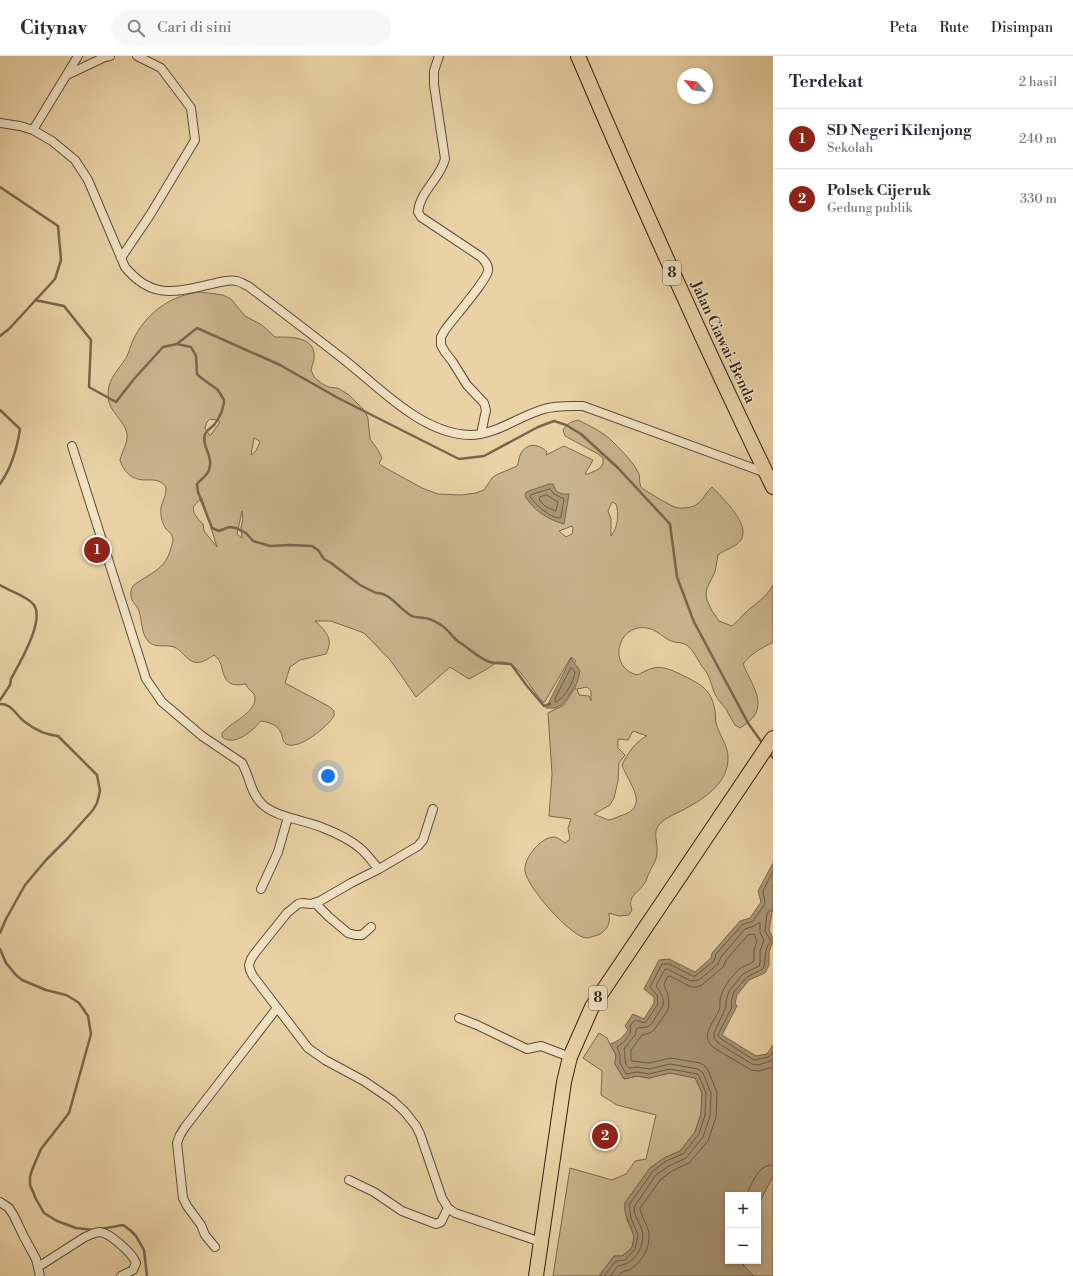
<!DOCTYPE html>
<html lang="id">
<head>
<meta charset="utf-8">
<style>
  body { margin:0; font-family:"Libre Bodoni",serif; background:#f7f7f7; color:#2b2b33 }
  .controls { position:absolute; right:12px; bottom:12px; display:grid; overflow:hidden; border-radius:0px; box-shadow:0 2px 6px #0003 }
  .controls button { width:36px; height:36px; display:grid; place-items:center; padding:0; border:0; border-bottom:1px solid #e1e1e2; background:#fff; color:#2b2b33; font:20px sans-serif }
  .compass { position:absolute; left:677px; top:12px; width:36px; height:36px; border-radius:50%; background:#fff; box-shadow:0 2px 6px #0003; rotate:297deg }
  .you { position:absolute; left:328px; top:720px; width:14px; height:14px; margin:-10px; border:3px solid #fff; border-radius:50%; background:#1a73e8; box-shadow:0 0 0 6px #1a73e833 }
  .badge { display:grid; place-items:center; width:26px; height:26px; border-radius:50%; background:#8f2418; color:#fff; font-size:13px; font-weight:700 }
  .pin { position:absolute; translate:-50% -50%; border:2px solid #fff; box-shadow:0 1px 4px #0006 }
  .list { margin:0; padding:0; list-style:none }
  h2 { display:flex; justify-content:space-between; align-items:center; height:52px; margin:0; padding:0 16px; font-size:17px }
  h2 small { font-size:13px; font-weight:400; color:#7c7c81 }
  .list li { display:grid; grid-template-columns:26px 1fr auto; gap:12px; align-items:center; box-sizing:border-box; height:60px; padding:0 16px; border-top:1px solid #e1e1e2 }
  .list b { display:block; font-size:15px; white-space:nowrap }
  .list p { margin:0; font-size:13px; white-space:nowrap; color:#7c7c81 }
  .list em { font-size:13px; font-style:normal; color:#7c7c81 }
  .icon { flex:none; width:22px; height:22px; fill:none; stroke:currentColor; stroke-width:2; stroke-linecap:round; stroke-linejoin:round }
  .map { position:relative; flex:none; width:773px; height:1220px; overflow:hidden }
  header { display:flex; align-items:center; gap:24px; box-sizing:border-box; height:56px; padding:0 20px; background:#fff; border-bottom:1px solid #e1e1e2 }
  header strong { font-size:19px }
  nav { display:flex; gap:22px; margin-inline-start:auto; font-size:14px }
  .search { width:280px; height:36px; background:#f7f7f7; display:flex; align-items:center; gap:10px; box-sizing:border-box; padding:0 14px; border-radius:22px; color:#7c7c81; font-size:15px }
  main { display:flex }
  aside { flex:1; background:#fff }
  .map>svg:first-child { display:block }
  .green { fill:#cab48d; stroke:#7a6a51; fill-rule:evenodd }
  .water { fill:#a99574; stroke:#77664e }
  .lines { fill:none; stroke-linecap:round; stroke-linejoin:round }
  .shore { stroke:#6a5a44; stroke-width:1 }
  .stream { stroke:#77664e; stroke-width:2.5 }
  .street-casing { stroke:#5b4c39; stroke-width:10 }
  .highway-casing { stroke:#2b1f15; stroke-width:16 }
  .street { stroke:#f1e2c4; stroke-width:8 }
  .highway { stroke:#ead2a5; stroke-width:14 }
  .labels { text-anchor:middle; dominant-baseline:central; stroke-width:3; stroke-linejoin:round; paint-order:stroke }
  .shield { fill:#f1e2c4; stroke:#665a4a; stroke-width:1 }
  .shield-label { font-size:14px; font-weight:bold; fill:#2b1f15 }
  .street-label { font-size:15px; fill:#2b1f15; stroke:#f1e2c4 }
</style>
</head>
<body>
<header>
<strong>Citynav</strong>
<div class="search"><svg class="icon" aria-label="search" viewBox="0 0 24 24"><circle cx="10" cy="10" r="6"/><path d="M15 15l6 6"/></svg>Cari di sini</div>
<nav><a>Peta</a><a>Rute</a><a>Disimpan</a></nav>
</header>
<main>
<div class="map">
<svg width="773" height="1220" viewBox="0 0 773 1220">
  <rect width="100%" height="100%" fill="#ead2a5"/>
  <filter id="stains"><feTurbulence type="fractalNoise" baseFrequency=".005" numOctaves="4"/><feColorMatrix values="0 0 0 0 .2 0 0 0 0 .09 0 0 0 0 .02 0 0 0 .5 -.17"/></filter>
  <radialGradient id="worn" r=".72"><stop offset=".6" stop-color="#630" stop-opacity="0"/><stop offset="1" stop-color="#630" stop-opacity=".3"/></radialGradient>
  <path class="green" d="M200 236 223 239 231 243 245 260 262 269 275 281C288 281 313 280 314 298 315 304 312 309 311 314L314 321 321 327 328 331 337 332 341 334 349 339 365 355 368 363 370 383 378 394 382 402 379 407 382 410 422 432 438 438 461 439 476 437 484 434 492 422 496 419 517 410C519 406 519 401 521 397 528 386 539 388 547 396L546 399 564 390 593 404 585 418H588L599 413 603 408V402L598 398 565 380 563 374C567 368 570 366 578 364 590 370 605 377 614 387 622 395 635 408 639 418 640 422 639 427 641 431 642 433 671 450 675 451 680 453 691 452 696 449 703 445 705 437 712 431 722 442 751 468 741 484 735 492 725 493 718 499L715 516 707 532 706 538 707 544 712 555 719 565 732 570C737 566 741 561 746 556 757 546 765 543 773 529V586C762 592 750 598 743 608 754 634 772 653 740 672L735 669C732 664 729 659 726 653 722 648 718 644 715 638 712 632 711 625 708 619 706 615 703 612 701 609 697 602 694 596 689 591 683 585 676 588 669 584 663 581 659 576 651 573 619 563 605 610 637 619 642 617 648 613 653 612 664 609 678 617 688 622 704 630 712 636 715 655 716 659 715 663 716 667 719 679 728 689 728 701 729 728 702 744 681 755 673 759 663 763 658 770 653 778 658 787 657 797 657 805 650 813 647 822 643 836 626 837 632 854L629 859 619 860 609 857C611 867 607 875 598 879 594 880 589 882 586 882 570 880 527 831 525 815 523 803 541 780 555 781 559 782 562 785 565 787L570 783 568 772 571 763 549 760 552 718 548 657 564 649 574 633H576L572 627V610L576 605 571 601 544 647C532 636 524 614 509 608 506 606 501 606 497 606L487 613 469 623 450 611 416 641 391 605 364 577 331 565H315C326 575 334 583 326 598L300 604 290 611 285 627 330 651 334 655V660C328 670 299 695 286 688 282 685 283 681 281 677 278 669 269 666 261 665 252 675 235 691 222 681V677L225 674C234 665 256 656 255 641 254 636 247 633 246 628 216 634 228 608 214 599 208 603 201 608 194 606 186 604 182 594 174 591 165 588 155 593 148 585 141 577 142 564 139 555 137 549 131 546 131 539 130 536 132 532 133 530 149 517 165 515 171 492 172 488 174 484 172 480 171 477 168 475 166 473 162 467 160 459 161 452 162 444 171 433 162 427 157 423 149 424 144 424 132 424 123 415 120 404 122 395 128 388 127 378 125 364 108 356 108 340 108 324 115 318 124 305 128 301 131 287 135 280 149 255 172 239 200 236ZM210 363 217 364 220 366 210 380 205 372 207 366ZM254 382 258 384 260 386 256 395 251 399ZM202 442V443L217 491 204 475 203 468C199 464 191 456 194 450 196 447 200 444 202 442ZM612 446 616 448C619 457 618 472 611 480V463L608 455ZM242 455 243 463 241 471 242 482 237 478ZM572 470 573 472 572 478 566 481 559 475ZM587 631 591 635V645L589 640 579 639 577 633ZM633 675 647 680C636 685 627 698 622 709 628 727 652 751 620 760 617 761 612 764 608 764 606 763 596 759 594 758L610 749 614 742 618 725 619 707 625 699 618 692V683L628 684Z
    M599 977 607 982 610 988 616 999 615 1008 624 1023 637 1020 649 1022 670 1017 695 1021 702 1037 701 1058 695 1076 680 1095 664 1102 650 1112 625 1147 627 1164 634 1179 632 1192 622 1200H614L599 1220H553L570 1112 612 1124 626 1118 635 1105 646 1103 656 1059 617 1049 601 1039 602 1015 583 1002Z
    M773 1120V1220H754L744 1210 742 1205H758V1149Z"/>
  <path class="water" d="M549 428H553L556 435 562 438H569L564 468C547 463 534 455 525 440L526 436Z
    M571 602 580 615 577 627 563 648 555 652H546Z
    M773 807V849L769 875 773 882V885L769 896V909L765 917 749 924 737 939 735 947 737 950 722 979 756 1000 767 998 773 989V1120L758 1149V1139H728V1205H742L744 1210 754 1220H599L614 1200H622C625 1198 630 1195 632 1191 639 1176 622 1163 625 1147L650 1112 664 1102 680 1095 695 1076 701 1058 702 1037 695 1022 670 1017 649 1022 637 1020 624 1023 615 1008 616 999 610 988C619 985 623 981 628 974L625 970 633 958 644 963 654 947V941L644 933 659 904 669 903 695 916 711 902 712 897 740 865 750 862 761 846 758 835Z"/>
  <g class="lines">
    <path class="shore" d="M550 433 554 438 564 443 561 461 559 462C548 460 537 450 530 441L531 439Z
      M547 439 558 446 556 455 546 451 539 444 540 441Z
      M571 612 573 613 575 616C574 625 564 644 555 646V643Z
      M773 854 769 855 767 858 765 875 771 885C763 893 767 904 763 913L747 921 734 936 731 946 732 951 718 979 721 983 754 1004 769 1001 773 996
      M746 1139C753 1127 757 1109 773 1109
      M604 1220 616 1205 625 1204 635 1193 638 1179 631 1162 629 1149 653 1115 666 1105 683 1098 699 1078 705 1059 706 1037 698 1018 670 1013 649 1018 637 1016 626 1018 620 1007V999L617 991C624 987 633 978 630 970L634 965C638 963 641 968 646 966L658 948 657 939 650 931 662 908H669L693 920H695L714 905 716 898 742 869 753 865 765 848 763 835 773 815
      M610 1220 618 1210C630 1208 639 1200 642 1187 642 1184 643 1181 643 1178 641 1168 634 1161 634 1151L656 1119 669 1110 686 1102 703 1081 710 1060 711 1037 703 1017 698 1013 670 1008 649 1013 637 1011 629 1012C623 1007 626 1000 624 993L635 979 637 972C640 971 643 972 646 971 651 970 653 966 655 962 666 947 666 945 656 930L665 913H667L691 925 699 924 718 908 721 901 745 873 754 870 758 867H760V877L764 884 760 895V907L759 910 743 918 729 935 726 945V951L714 977V982L718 987 752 1008 758 1009 773 1004
      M618 1220C622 1214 625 1216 631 1213 642 1205 650 1193 649 1178 648 1169 641 1161 640 1152L661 1123 672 1115 689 1107 708 1085 716 1061 717 1037 708 1014 705 1010 700 1007 671 1002 649 1007 632 1005 631 1004V994L642 979 650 977 654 974 668 954 669 948 668 939 664 929 667 921 670 920 691 931H697L702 929 723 911 726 904 748 879 754 878 757 885 754 894V905C749 909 742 910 738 914 730 923 722 932 720 944 720 946 720 948 720 950 718 965 697 977 714 992L751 1014 759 1015 773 1011"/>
    <path class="stream" d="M0 131 58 170 61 204 55 223 9 273 0 280
      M35 244 64 250 91 284 89 331 116 346 134 323 163 291 177 288 197 272 280 309 338 342 459 403 484 400 538 371 554 365 566 369 581 378 618 412 670 468 677 521 694 566 748 667 763 688
      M177 288 191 291 196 300 197 318 200 321 218 334 224 344C224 352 219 363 214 369 211 372 207 374 205 378 201 390 214 400 209 414 207 420 201 423 197 428L198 436 212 472 219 475 229 471 236 472 246 477 253 485 270 490 289 489 312 490 318 494 324 503 331 507 360 529 376 537C390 536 401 555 412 560 416 562 420 561 424 562 430 562 436 566 441 569 448 573 452 581 459 586 469 592 478 602 490 606 497 608 504 607 511 608L527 630 544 650 550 648
      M0 354 20 373C17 393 12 411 0 428
      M0 529C9 535 28 540 34 549 45 565 19 608 11 623L10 629 0 644
      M0 648C12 647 17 661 25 666 34 673 47 679 58 680L97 719 100 735 97 747 93 754 67 783 46 804 25 829 6 863 0 877
      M769 696 773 702
      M0 893 6 907 16 919 22 924 46 934 66 939 73 943 79 947 88 960 91 978 69 1057 41 1093 32 1114 30 1121V1129L36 1143 44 1157 57 1165 76 1172 94 1174
      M101 1173 123 1169 130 1174 136 1180 144 1194 147 1220"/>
    <defs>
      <path id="street" d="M439 0 434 15V29L445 103C440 123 420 135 418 156L421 161 481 201C485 205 489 209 488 215 487 224 452 264 445 274L441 281V289L445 296 452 305 467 329 484 347 486 354 481 378
        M67 19 105 1 110 0
        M0 67 20 70 33 74 52 85 75 104 88 124 125 211C152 244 176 236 212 228 220 226 229 223 237 225 241 226 245 229 248 230 280 254 311 278 342 302 378 330 421 378 470 379 496 379 519 360 544 353 557 349 570 350 583 350L766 417
        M33 74 78 0
        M121 202 150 159 195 84 191 52 161 12 137 0
        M72 390 142 610 146 623 162 646 202 680 242 707C250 721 250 736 262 748 275 761 304 764 321 771 334 776 350 783 361 793 368 799 373 807 379 813
        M433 753 423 784 418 790 379 813 351 827 320 845 311 848 302 847 298 848 287 857 255 897 251 903 249 909 250 914 253 920 308 992 325 1004 364 1025 392 1044 405 1056 416 1070 420 1078 442 1142 448 1152 455 1157 541 1186
        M261 833 278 796 288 761
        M315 847 329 861 348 877 355 879H362L371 871
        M459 962 477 969 527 993 541 990 570 1001
        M349 1124 374 1136 402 1155 436 1168 441 1166 448 1152
        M0 1146 9 1152 14 1160 24 1181 36 1203 40 1220
        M215 1191 205 1179 201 1169 187 1150 183 1142 177 1087 180 1079 185 1071 277 952
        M38 1211 85 1181C90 1179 95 1176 100 1176 110 1177 133 1198 136 1207L133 1214 121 1220"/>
      <path id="highway" d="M578 0C640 145 704 289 773 431
        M536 1220 564 1026 570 1001 592 951 773 682"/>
    </defs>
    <use href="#street" class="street-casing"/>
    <use href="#highway" class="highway-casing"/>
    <use href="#street" class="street"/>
    <use href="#highway" class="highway"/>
  </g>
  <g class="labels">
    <g class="shield">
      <rect x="663" y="205" width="18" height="24" rx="3"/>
      <rect x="589" y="930" width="18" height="24" rx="3"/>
    </g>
    <g class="shield-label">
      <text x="672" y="217">8</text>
      <text x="598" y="942">8</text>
    </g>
    <g class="street-label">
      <text transform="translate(723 286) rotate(65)">Jalan Ciawai-Benda</text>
    </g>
  </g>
  <rect width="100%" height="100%" filter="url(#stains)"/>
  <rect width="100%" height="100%" fill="url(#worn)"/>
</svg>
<div class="controls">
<button>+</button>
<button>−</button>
</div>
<svg class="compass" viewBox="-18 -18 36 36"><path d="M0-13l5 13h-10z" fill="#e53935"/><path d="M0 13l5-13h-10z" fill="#7c7c81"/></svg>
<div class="you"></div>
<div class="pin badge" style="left:97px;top:494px">1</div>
<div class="pin badge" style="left:605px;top:1080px">2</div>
</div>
<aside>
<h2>Terdekat<small>2 hasil</small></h2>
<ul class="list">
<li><span class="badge">1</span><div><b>SD Negeri Kilenjong</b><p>Sekolah</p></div><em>240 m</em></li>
<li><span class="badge">2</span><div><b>Polsek Cijeruk</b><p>Gedung publik</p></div><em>330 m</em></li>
</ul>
</aside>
</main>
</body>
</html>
